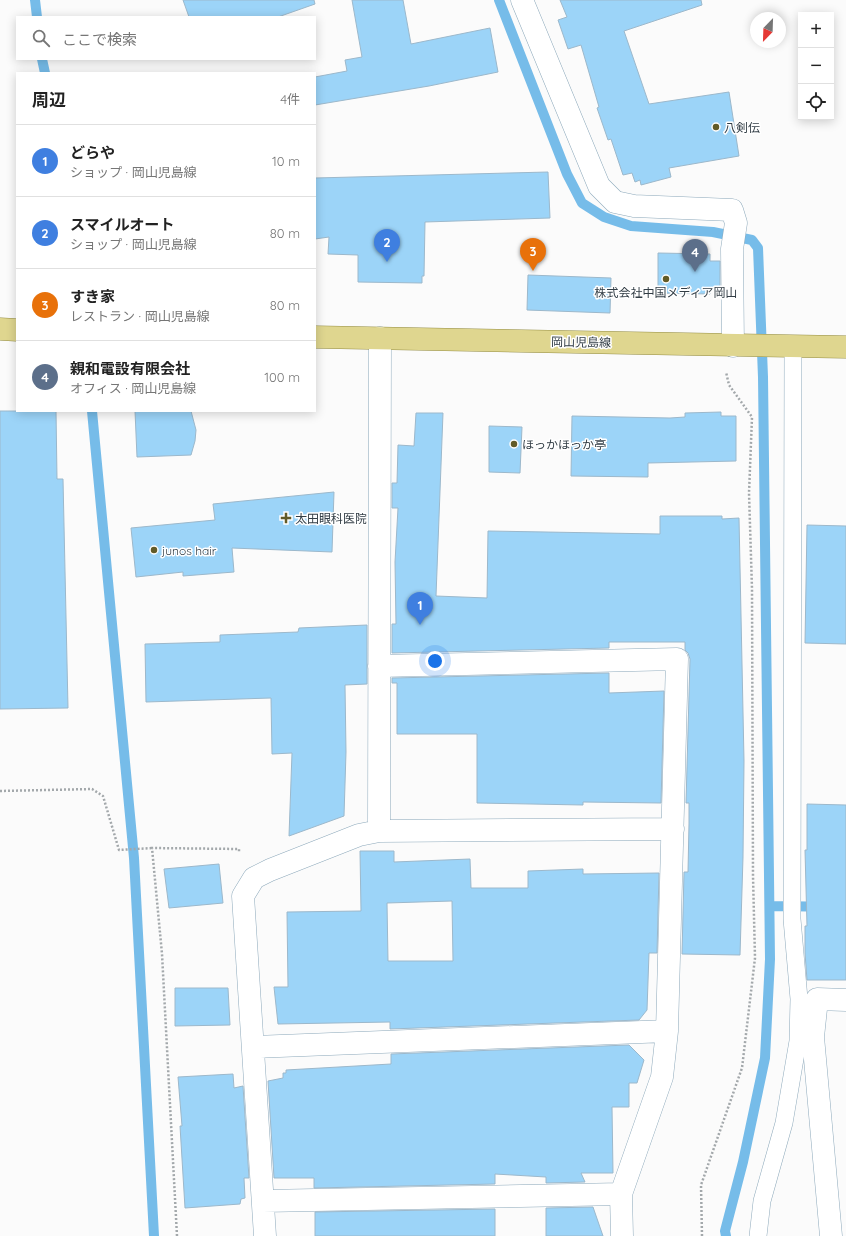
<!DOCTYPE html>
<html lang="ja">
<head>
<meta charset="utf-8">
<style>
  body { margin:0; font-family:Quicksand,"Noto Sans JP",sans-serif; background:#f2f2f2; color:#222 }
  .controls { position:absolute; right:12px; top:12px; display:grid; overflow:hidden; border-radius:0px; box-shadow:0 2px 10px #0003 }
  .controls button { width:36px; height:36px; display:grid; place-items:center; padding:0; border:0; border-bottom:1px solid #e0e0e0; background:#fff; color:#222; font:20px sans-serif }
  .compass { position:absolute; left:750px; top:12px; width:36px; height:36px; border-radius:50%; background:#fff; box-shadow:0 2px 10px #0003; rotate:203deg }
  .you { position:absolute; left:435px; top:661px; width:14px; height:14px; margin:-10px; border:3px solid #fff; border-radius:50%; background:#1a73e8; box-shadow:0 0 0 6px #1a73e833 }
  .badge { display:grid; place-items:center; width:26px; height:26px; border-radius:50%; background:#ea580c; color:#fff; font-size:13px; font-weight:700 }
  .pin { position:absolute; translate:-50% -33px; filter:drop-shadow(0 1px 2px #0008) }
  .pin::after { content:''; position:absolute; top:21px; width:14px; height:12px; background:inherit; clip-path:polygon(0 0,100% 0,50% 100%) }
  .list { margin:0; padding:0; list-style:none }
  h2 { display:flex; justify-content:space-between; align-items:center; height:52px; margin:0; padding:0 16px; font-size:17px }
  h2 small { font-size:13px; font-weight:400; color:#767676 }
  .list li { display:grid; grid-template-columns:26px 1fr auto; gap:12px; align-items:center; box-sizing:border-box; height:72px; padding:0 16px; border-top:1px solid #e0e0e0 }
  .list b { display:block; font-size:15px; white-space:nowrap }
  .list p { margin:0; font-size:13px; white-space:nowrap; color:#767676 }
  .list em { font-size:13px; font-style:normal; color:#767676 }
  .icon { flex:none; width:22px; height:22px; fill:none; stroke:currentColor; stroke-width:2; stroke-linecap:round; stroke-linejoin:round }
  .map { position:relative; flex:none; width:846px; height:1236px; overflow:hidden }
  .search { position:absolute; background:#fff; box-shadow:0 2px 10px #0003; left:16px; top:16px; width:300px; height:44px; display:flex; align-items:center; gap:10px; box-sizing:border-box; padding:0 14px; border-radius:0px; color:#767676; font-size:15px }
  .panel { position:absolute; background:#fff; box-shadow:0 2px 10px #0003; left:16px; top:72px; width:300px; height:340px; border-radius:0px }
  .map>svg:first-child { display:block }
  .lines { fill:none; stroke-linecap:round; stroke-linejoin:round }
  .stream { stroke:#76bce9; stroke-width:10 }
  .building { fill:#9cd4f8; stroke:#9cb8cb; fill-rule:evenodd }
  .lane-casing { stroke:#8da9bb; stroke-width:18 }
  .street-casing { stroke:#8da9bb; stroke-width:23 }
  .primary-casing { stroke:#958e45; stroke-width:23 }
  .path { stroke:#a3a8ab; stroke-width:2.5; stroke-dasharray:2 2; stroke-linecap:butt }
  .lane { stroke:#fff; stroke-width:17 }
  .street { stroke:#fff; stroke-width:22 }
  .primary { stroke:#dfd68f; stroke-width:22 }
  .poi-dot { fill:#625b27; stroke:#fff; stroke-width:1.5 }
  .labels { text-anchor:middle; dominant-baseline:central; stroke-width:3; stroke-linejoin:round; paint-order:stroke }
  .poi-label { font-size:12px; fill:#323d45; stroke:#fff; text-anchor:start }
  .street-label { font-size:12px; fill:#323d45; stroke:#fff }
</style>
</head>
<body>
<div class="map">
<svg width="846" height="1236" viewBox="0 0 846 1236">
  <rect width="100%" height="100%" fill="#fbfbfb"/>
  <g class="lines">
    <path class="stream" d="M35 0 37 17
      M499 0 567 174 582 203 604 217 631 226 713 232 752 240 758 248 763 377 770 959 765 1058 743 1162 725 1231 726 1236
      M42 59 45 73
      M92 411 134 858 154 1236
      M770 906 846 907"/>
  </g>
  <path class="building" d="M183 0H314L315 4 278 17H189Z
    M352 0H403L411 44 490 28 498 72 429 86 315 105V77L347 71 345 60 362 57Z
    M560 0H701L702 5 624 31 649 104 729 92 739 156 669 168 671 177 641 185 640 180 635 182 632 173 623 175 611 139 608 140 597 108 599 107 581 45 568 49 558 20 567 17Z
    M548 172 550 218 425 222 424 276H422V283L358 282V255L328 254 329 237 315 239V178Z
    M658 253 710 254V261H720V288H710V294L658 293Z
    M528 275 611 278 610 313 527 310Z
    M0 411H56L57 479H63L68 708 0 709Z
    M135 411H191L196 430 195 441 191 455 137 457Z
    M721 412V416H736V461L648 463V477L571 476 572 416 670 418 685 417V413Z
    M416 413H443L436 596 487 598 488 531 660 534V516H722V519L739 518 744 761 743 857 740 955 682 954 684 872H688L689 824V803H686L690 659 688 653 685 650V642H609V648L392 653V624H396L395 562 398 508H392V483H397L398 445 414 446Z
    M489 426 522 427 520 473 489 472Z
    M334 492 332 552 232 548 234 572 183 576V572L136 577 131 528 215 520 213 504Z
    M807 525 846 526V644L805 643Z
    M367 625V684L345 685 346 752 344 816 289 836 292 753 272 754 271 698 146 702 145 644 220 642V635L298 632 299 628Z
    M609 673V693L664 691 661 803 583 802V805L477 803V734H397V683H392V678Z
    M807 804 846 805V980H807L805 953V926H807L805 850H807Z
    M360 851H394V862L470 859 471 888H528V871L583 869V874L659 873 657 953H649L647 1010 639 1020 390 1029V1022L278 1024 274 987H288L287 912 361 911ZM452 901 453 961H388L387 903Z
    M219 864 223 903 169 908 164 869Z
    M175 988H228L230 1025 175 1026Z
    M629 1045 644 1060 637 1083H629V1107H612L613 1173H581L585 1182 546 1183V1177L495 1174V1184L314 1188V1178H274L268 1081 283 1078V1073H286V1070L391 1064V1054Z
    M233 1074 234 1088 243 1086 249 1178H244L245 1198 241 1199 240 1204 185 1208 180 1126H182L178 1077Z
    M593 1207 603 1236H546V1208Z
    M495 1209V1236H315V1212Z"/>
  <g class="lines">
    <defs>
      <path id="lane" d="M758 1236 762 1201 784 1123 798 1041 799 999 792 919 793 346"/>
      <path id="street" d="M522 0 599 186 615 202 634 206 732 210 736 223 732 249 733 346
        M379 666 677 659 667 1031 662 1077 621 1194 622 1236
        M379 831 380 338
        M253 1047 667 1031
        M263 1201 621 1194
        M265 1236 243 896 254 878 270 870 359 835 379 831 673 829
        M831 1236 813 1037 817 999 846 1000"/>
      <path id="primary" d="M0 329 17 330
        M315 337 846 347"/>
    </defs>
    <use href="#lane" class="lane-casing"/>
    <use href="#street" class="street-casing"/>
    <use href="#primary" class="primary-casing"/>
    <path class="path" d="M0 791 92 789 103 796 119 850 152 848
      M177 1236 162 954 152 848 239 849V853
      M702 1236 701 1185 742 1068 755 958 753 876 752 589 749 493 752 417 729 385 726 372"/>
    <use href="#lane" class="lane"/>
    <use href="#street" class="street"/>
    <use href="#primary" class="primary"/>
  </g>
  <g class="poi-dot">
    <circle cx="716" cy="127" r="4"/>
    <circle cx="666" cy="279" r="4"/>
    <circle cx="514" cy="444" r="4"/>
    <path d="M284 512h4v4h4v4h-4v4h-4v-4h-4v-4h4z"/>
    <circle cx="154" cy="550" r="4"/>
  </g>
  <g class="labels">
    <g class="poi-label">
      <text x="724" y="127">八剣伝</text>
      <text x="666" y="292" text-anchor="middle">株式会社中国メディア岡山</text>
      <text x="522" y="444">ほっかほっか亭</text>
      <text x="295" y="518">太田眼科医院</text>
      <text x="162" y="550">junos hair</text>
    </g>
    <g class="street-label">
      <text transform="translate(581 342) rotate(1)">岡山児島線</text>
    </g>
  </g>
</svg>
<div class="controls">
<button>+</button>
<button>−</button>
<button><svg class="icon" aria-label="locate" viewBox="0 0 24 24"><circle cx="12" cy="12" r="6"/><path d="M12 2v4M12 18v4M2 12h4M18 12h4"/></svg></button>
</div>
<svg class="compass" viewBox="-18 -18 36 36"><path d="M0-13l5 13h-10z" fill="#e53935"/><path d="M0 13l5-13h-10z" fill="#767676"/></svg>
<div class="you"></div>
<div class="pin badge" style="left:420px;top:625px;background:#3f7fe0">1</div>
<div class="pin badge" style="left:387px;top:262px;background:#3f7fe0">2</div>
<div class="pin badge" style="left:533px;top:271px;background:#e8710a">3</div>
<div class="pin badge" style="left:695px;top:272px;background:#5c6f8a">4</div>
<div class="search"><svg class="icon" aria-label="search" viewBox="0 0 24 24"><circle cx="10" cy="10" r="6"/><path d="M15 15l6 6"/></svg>ここで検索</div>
<section class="panel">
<h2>周辺<small>4件</small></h2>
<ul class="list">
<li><span class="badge" style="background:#3f7fe0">1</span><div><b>どらや</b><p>ショップ · 岡山児島線</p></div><em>10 m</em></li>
<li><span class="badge" style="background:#3f7fe0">2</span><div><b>スマイルオート</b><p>ショップ · 岡山児島線</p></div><em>80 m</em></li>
<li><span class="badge" style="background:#e8710a">3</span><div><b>すき家</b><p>レストラン · 岡山児島線</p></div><em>80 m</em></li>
<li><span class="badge" style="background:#5c6f8a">4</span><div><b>親和電設有限会社</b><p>オフィス · 岡山児島線</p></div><em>100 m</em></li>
</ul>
</section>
</div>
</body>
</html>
